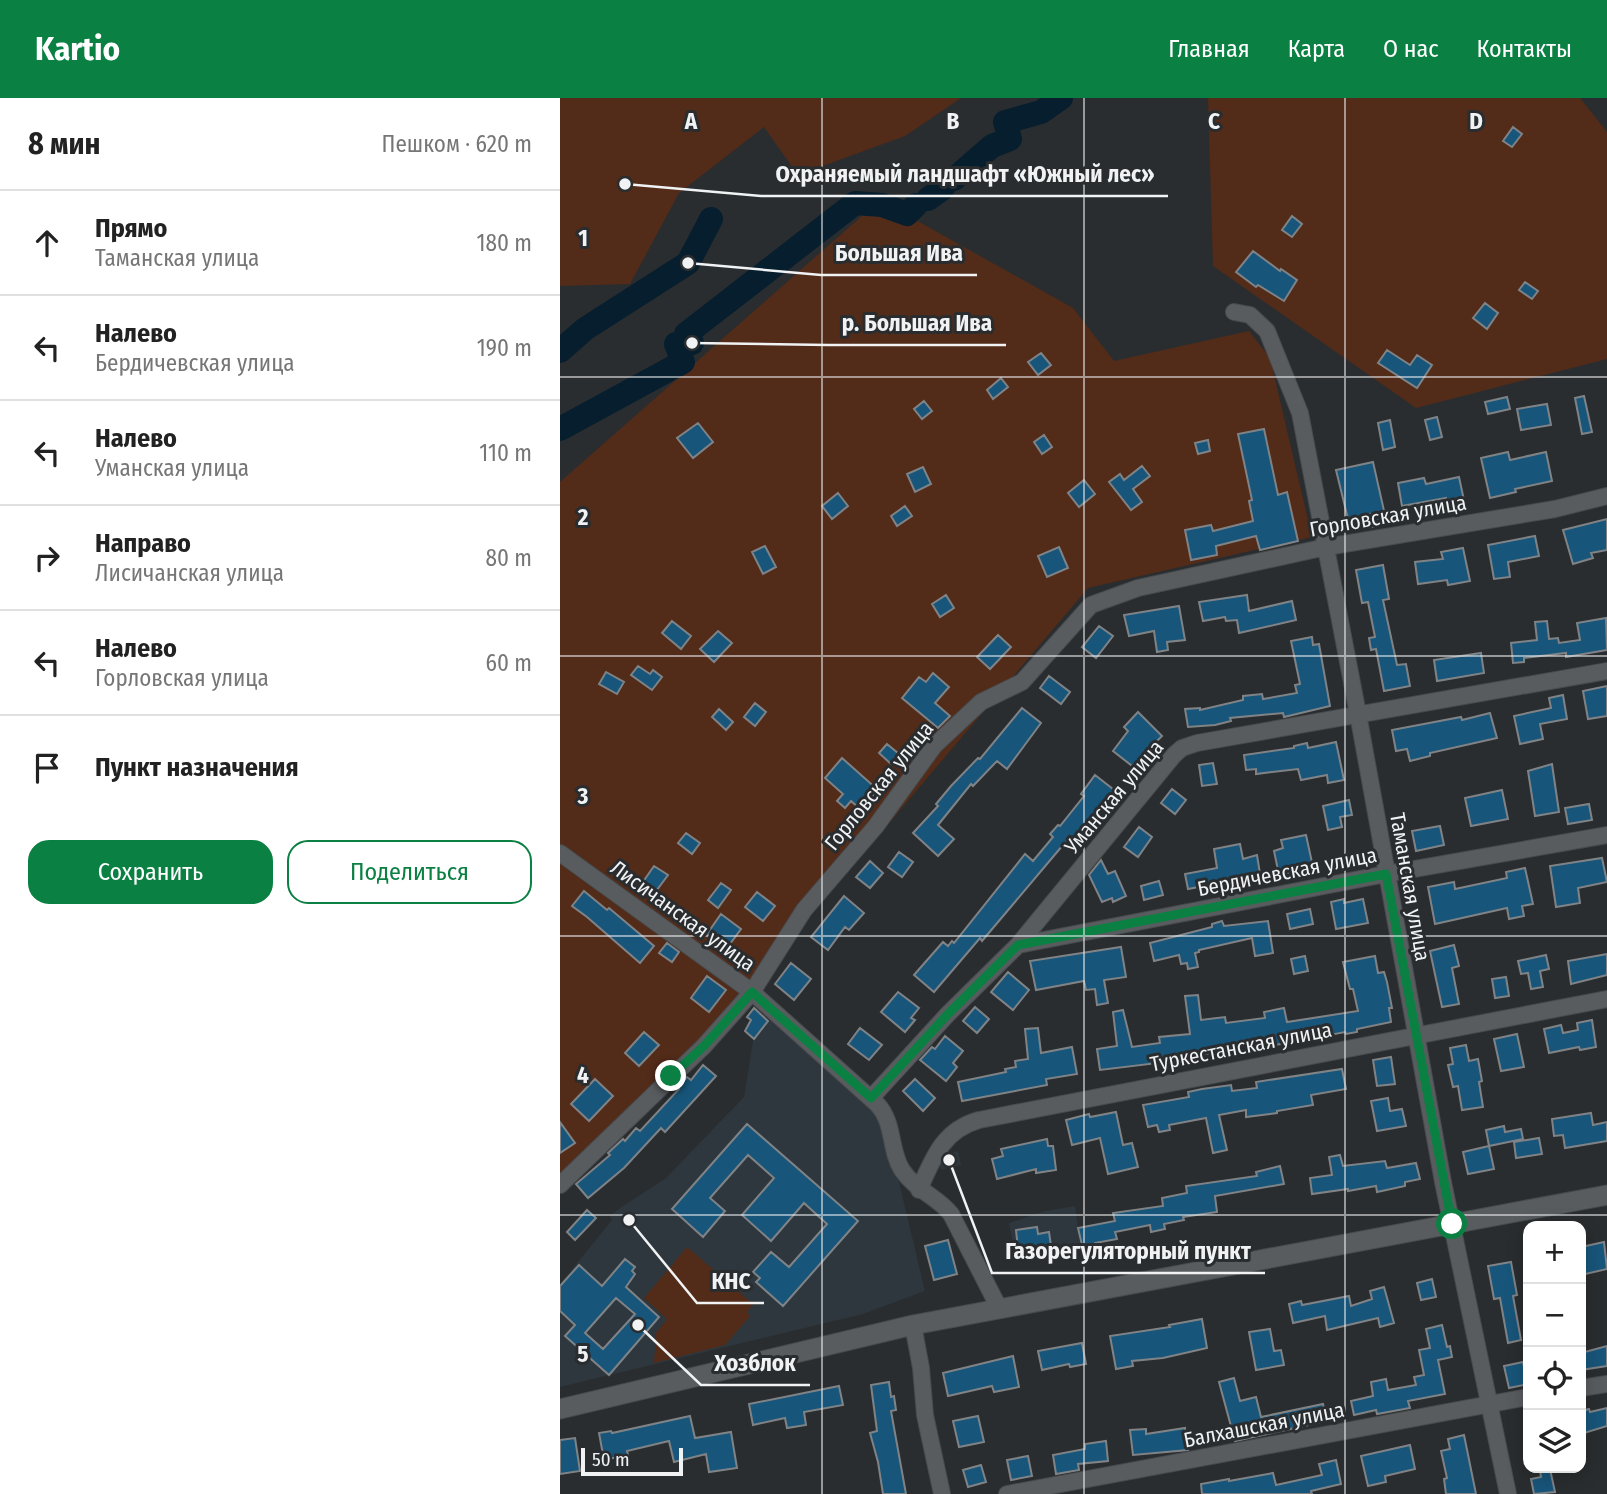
<!DOCTYPE html>
<html lang="ru">
<head>
<meta charset="utf-8">
<style>
  body { margin:0; font-family:"Fira Sans Condensed",sans-serif; background:#f2f2f2; color:#222 }
  .controls { position:absolute; right:21px; bottom:21px; display:grid; overflow:hidden; border-radius:14px; box-shadow:0 4px 18px #0003 }
  .controls button { width:63px; height:63px; display:grid; place-items:center; padding:0; border:0; border-bottom:2px solid #e0e0e0; background:#fff; color:#222; font:35px sans-serif }
  .scale { position:absolute; left:21px; bottom:18px; width:102px; box-sizing:border-box; padding-left:7px; border:4px solid #f0f2f4; border-top:0; font-size:19px; line-height:24px; white-space:nowrap; color:#f0f2f4; -webkit-text-stroke:5px #2a2d2f; paint-order:stroke }
  .stop { position:absolute; width:21px; height:21px; margin:-16px; border:5px solid #0b8043; border-radius:50%; background:#fff }
  .stop.end { background:#0b8043; border-color:#fff; box-shadow:0 2px 7px #0008 }
  .list { margin:0; padding:0; list-style:none }
  h2 { display:flex; justify-content:space-between; align-items:center; height:91px; margin:0; padding:0 28px; font-size:30px }
  h2 small { font-size:23px; font-weight:400; color:#767676 }
  .list li { display:grid; grid-template-columns:46px 1fr auto; gap:21px; align-items:center; box-sizing:border-box; height:105px; padding:0 28px; border-top:2px solid #e0e0e0 }
  .list b { display:block; font-size:26px; white-space:nowrap }
  .list p { margin:0; font-size:23px; white-space:nowrap; color:#767676 }
  .list em { font-size:23px; font-style:normal; color:#767676 }
  .actions { display:flex; gap:14px; padding:21px 28px }
  .actions a { flex:1; padding:16px 0; border:2px solid #0b8043; border-radius:21px; text-align:center; font-size:24px; color:#0b8043 }
  .actions .main { background:#0b8043; color:#fff }
  .icon { flex:none; width:38px; height:38px; fill:none; stroke:currentColor; stroke-width:2; stroke-linecap:round; stroke-linejoin:round }
  .map { position:relative; flex:none; width:1047px; height:1396px; overflow:hidden }
  header { display:flex; align-items:center; gap:42px; box-sizing:border-box; height:98px; padding:0 35px; background:#0b8043; color:#fff }
  header strong { font-size:33px }
  nav { display:flex; gap:38px; margin-inline-start:auto; font-size:24px }
  main { display:flex }
  aside { flex:1; background:#fff }
  .map>svg:first-child { display:block }
  .built { fill:#2e373d }
  .green { fill:#522b19 }
  .lines { fill:none; stroke-linecap:round; stroke-linejoin:round }
  .river { stroke:#061e2e; stroke-width:24 }
  .building { fill:#18557a; stroke:#7f8386; stroke-width:2; fill-rule:evenodd }
  .minor-casing { stroke:#474a4c; stroke-width:18 }
  .tertiary-casing { stroke:#474a4c; stroke-width:21 }
  .minor { stroke:#595c5f; stroke-width:16 }
  .tertiary { stroke:#595c5f; stroke-width:19 }
  .route { stroke:#0b8043; stroke-width:9 }
  .grid { fill:none; stroke:#f0f2f4; stroke-width:2; stroke-opacity:0.55 }
  .labels { text-anchor:middle; dominant-baseline:central; stroke-width:6; stroke-linejoin:round; paint-order:stroke }
  .street-label { font-size:21px; fill:#f0f2f4; stroke:#2a2d2f }
  .grid-label { font-size:23px; text-anchor:middle; font-weight:bold; fill:#f0f2f4; stroke:#2a2d2f; stroke-width:6; stroke-linejoin:round; paint-order:stroke }
  .leader { fill:none; stroke:#f0f2f4; stroke-width:2.5 }
  .callout-dot { fill:#f0f2f4; stroke:#2a2d2f; stroke-width:2.5 }
  .callout-label { font-size:23px; text-anchor:middle; font-weight:bold; fill:#f0f2f4; stroke:#2a2d2f; stroke-width:6; stroke-linejoin:round; paint-order:stroke }
</style>
</head>
<body>
<header>
<strong>Kartio</strong>
<nav><a>Главная</a><a>Карта</a><a>О нас</a><a>Контакты</a></nav>
</header>
<main>
<aside>
<h2>8 мин<small>Пешком · 620 m</small></h2>
<ul class="list">
<li><svg class="icon" aria-label="ahead" viewBox="0 0 24 24"><path d="M12 20V5M6 11l6-6 6 6"/></svg><div><b>Прямо</b><p>Таманская улица</p></div><em>180 m</em></li>
<li><svg class="icon" aria-label="left" viewBox="0 0 24 24"><path d="M17 20v-9H6M10 6l-5 5 5 5"/></svg><div><b>Налево</b><p>Бердичевская улица</p></div><em>190 m</em></li>
<li><svg class="icon" aria-label="left" viewBox="0 0 24 24"><path d="M17 20v-9H6M10 6l-5 5 5 5"/></svg><div><b>Налево</b><p>Уманская улица</p></div><em>110 m</em></li>
<li><svg class="icon" aria-label="right" viewBox="0 0 24 24"><path d="M7 20v-9h11M14 6l5 5-5 5"/></svg><div><b>Направо</b><p>Лисичанская улица</p></div><em>80 m</em></li>
<li><svg class="icon" aria-label="left" viewBox="0 0 24 24"><path d="M17 20v-9H6M10 6l-5 5 5 5"/></svg><div><b>Налево</b><p>Горловская улица</p></div><em>60 m</em></li>
<li><svg class="icon" aria-label="arrive" viewBox="0 0 24 24"><path d="M6 21V4h12l-3 4 3 4H6"/></svg><div><b>Пункт назначения</b></div></li>
</ul>
<div class="actions"><a class="main">Сохранить</a><a>Поделиться</a></div>
</aside>
<div class="map">
<svg width="1047" height="1396" viewBox="0 0 1047 1396">
  <rect width="100%" height="100%" fill="#2a2d2f"/>
  <path class="built" d="M210 922 324 1021 365 1193 303 1216 0 1289V1186L52 1122 50 1119 57 1112 106 1080 184 999 193 943Z
    M398 1053 401 1067 381 1072 377 1058Z
    M515 1108 521 1150 456 1163 449 1125 485 1113Z"/>
  <path class="green" d="M0 0H401L345 38 238 77 204 29 119 95 70 186 0 188Z
    M648 0H1020L1047 34V261L856 310 653 168Z
    M320 102 513 210 554 263 689 233 710 260 752 439 528 490 176 906 0 1080V384Z
    M127 1149 193 1206 187 1214 190 1218 165 1247 94 1265 96 1235 107 1221 84 1200Z"/>
  <g class="lines">
    <path class="river" d="M368 101 382 91 388 82 394 81 432 48 450 41 445 24 481 14 501 0
      M0 253 25 231 128 165 151 121
      M0 331 123 264 116 246 132 245 126 236 295 105 322 107 347 116 356 107"/>
  </g>
  <path class="building" d="M953 29 962 36 952 49 943 43Z
    M732 118 742 126 732 139 722 132Z
    M693 153 720 173 721 171 737 182 724 203 698 187 696 189 676 174Z
    M965 184 978 193 972 201 959 192Z
    M925 205 938 215 927 231 913 220Z
    M827 252 850 267 857 257 872 267 857 290 818 265Z
    M481 255 491 267 478 277 468 264Z
    M441 280 448 289 433 301 427 292Z
    M1024 298 1032 334 1022 336 1015 300Z
    M947 299 950 311 928 316 925 304Z
    M364 303 372 313 362 321 354 311Z
    M987 306 991 327 961 332 957 311Z
    M877 319 882 339 870 342 865 322Z
    M830 322 835 349 823 352 818 325Z
    M138 325 153 344 133 360 117 340Z
    M704 331 718 397 727 394 738 443 700 452 696 438 656 448 657 457 631 462 625 432 651 427 653 433 693 423 689 403 692 402 678 336Z
    M484 337 492 349 482 356 474 344Z
    M648 342 650 353 638 356 635 345Z
    M948 354 950 362 986 354 992 383 955 391 956 394 930 400 921 360Z
    M813 364 827 426 812 429 810 416 788 421 776 372Z
    M582 368 590 378 573 391 582 404 571 412 549 384 560 376 564 382Z
    M363 369 371 386 355 394 347 376Z
    M899 379 905 407 888 411 886 400 842 408 838 385 864 380 866 386Z
    M524 382 535 396 519 409 508 395Z
    M278 395 288 408 272 421 262 408Z
    M345 408 352 418 337 428 331 418Z
    M1047 421V452L1031 455 1033 460 1013 466 1003 432Z
    M975 438 979 458 948 464 950 479 934 481 928 447Z
    M205 448 216 469 203 476 192 454Z
    M499 449 508 470 487 479 478 458Z
    M903 450 910 483 888 487 887 482 858 486 855 464 883 461 881 454Z
    M823 467 829 501 823 502 837 567 846 566 850 588 824 593 816 551 811 552 809 540 815 539 808 504 802 505 796 472Z
    M386 497 394 510 380 519 372 506Z
    M687 497 689 513 732 503 736 522 679 535 677 522 666 523 665 519 643 523 639 504Z
    M619 508 625 542 607 544 608 552 597 554 594 533 569 538 564 517Z
    M1046 520 1047 552 1006 559V555L964 560V564L953 565 951 545 977 542 975 524 987 523 989 541 998 540 999 545 1020 542 1017 525Z
    M112 523 131 538 121 551 102 535Z
    M539 528 553 538 536 560 522 549Z
    M158 533 172 545 154 564 140 551Z
    M438 537 451 549 430 571 417 559Z
    M752 539 753 547 759 546 770 608 724 619 723 615 670 620 671 623 655 627 628 629 625 611 640 610V612L683 602V598L702 596 703 601 737 595 735 587 740 586 731 543Z
    M921 555 924 575 877 583 874 562Z
    M78 568 90 576 93 572 102 579 92 592 71 577Z
    M46 574 64 584 57 596 39 586Z
    M373 575 389 589 375 605 390 618 378 630 342 600 359 579 366 584Z
    M489 578 510 594 501 606 480 590Z
    M1047 588V618L1028 621 1023 593Z
    M1003 597 1007 621 980 626 983 641 960 646 954 618 991 610 989 600Z
    M195 605 206 614 195 628 184 619Z
    M462 610 481 625 447 671 437 663 413 688 411 686 378 727 394 741 378 758 353 735 378 708 376 706 391 688 418 660 420 661Z
    M159 611 173 624 166 632 152 619Z
    M578 614 602 638 583 657 585 659 576 671 553 653 568 633 564 629Z
    M930 615 937 640 870 655V658L850 663 847 651 836 653 832 632 901 619 902 622Z
    M776 644 784 682 768 685 767 677 741 682 738 671 696 676V671L686 672 684 657 734 650V648L747 645 748 650Z
    M327 646 339 656 331 666 319 655Z
    M282 660 318 692 301 712 291 703 285 710 277 703 283 696 265 680Z
    M653 665 657 686 642 688 639 667Z
    M992 666 999 714 975 718 968 673Z
    M535 677 558 695 544 714 539 710 508 751 503 747 422 843 420 840 374 894 354 877 383 844 388 848 392 843 394 845 465 756 473 763 493 739 490 736 498 727 500 728 524 698 521 696Z
    M612 691 626 702 615 716 601 705Z
    M942 692 948 721 911 728 905 700Z
    M789 702 792 717 780 719 782 729 768 732 763 708Z
    M1029 706 1032 722 1008 726 1005 710Z
    M880 728 884 747 856 753 852 733Z
    M579 729 592 739 578 759 564 749Z
    M126 735 140 745 132 756 118 745Z
    M746 737 753 769 719 777 714 753 723 750 721 742Z
    M680 746 683 761 697 757 701 782 661 789 660 785 628 791 625 776 657 770 654 751Z
    M339 754 353 764 342 779 328 769Z
    M1042 760 1047 784 1018 790 1020 805 996 809 990 768Z
    M541 762 548 776 555 773 566 798 553 804 552 800 542 804 529 777Z
    M310 763 323 775 310 790 296 779Z
    M94 768 108 777 91 800 78 791Z
    M965 770 973 806 962 808 964 818 949 821 947 810 875 826 868 789 894 784 895 791 947 780 946 774Z
    M599 783 603 797 584 802 581 788Z
    M161 785 171 792 158 810 148 802Z
    M24 793 47 812 49 810 94 848 80 865 27 819 12 808Z
    M197 794 215 808 203 823 185 809Z
    M284 798 304 815 289 832 285 829 268 852 251 839Z
    M784 801V805L803 801 808 825 776 831 771 804Z
    M750 811 753 826 730 831 727 816Z
    M161 816 181 831 167 850 147 836Z
    M662 823 664 828 708 823 713 855 695 858 692 840 639 852V854L635 855 638 869 628 871 627 865 621 866 619 857 594 863 590 845 652 829V826Z
    M107 845 119 854 112 864 99 855Z
    M894 847 899 868 892 870 899 906 882 909 870 853Z
    M561 849 566 879 544 882 548 905 537 907 535 891 526 892 524 883 476 892 470 863Z
    M1047 856V877L1011 886 1008 863Z
    M986 857 989 871 980 873 983 889 971 891 968 875 961 876 958 863Z
    M745 858 748 873 734 876 731 861Z
    M815 858 818 875 824 874 827 884 832 910H829L831 924 797 931V934L786 936 785 934 710 948V945L669 949V954L597 960 598 965 540 972 537 951 557 948 553 914 563 912 572 949 600 945 599 939 630 936 625 898 638 897 641 922 665 919 666 925 705 920 704 914 724 910 727 924 798 913 793 891H790L783 864Z
    M231 865 251 881 234 902 215 886Z
    M448 874 469 892 453 912 431 894Z
    M147 878 166 892 149 914 131 900Z
    M946 879 949 898 935 900 932 881Z
    M338 894 359 910 351 920 355 922 345 934 321 914Z
    M415 909 429 921 417 935 403 923Z
    M194 910 208 923 194 941 185 933 191 922 187 919Z
    M1032 922 1036 949 1020 952 1019 949 989 955 984 931 1001 927 1003 935 1018 932 1017 925Z
    M300 930 322 947 309 962 288 946Z
    M478 930 481 955 512 949 517 976 486 981 487 987 402 1003 398 984 446 974 445 971 456 969 455 963 468 961 465 931Z
    M84 934 99 947 79 968 65 955Z
    M957 936 964 969 941 973 934 941Z
    M385 938 403 953 393 965 397 969 386 983 360 962 372 949 375 951Z
    M906 947 909 963 918 961 922 983 919 984 923 1009 902 1012 898 988 893 989 888 967 893 966 890 950Z
    M831 959 835 986 817 988 813 962Z
    M143 967 156 978 105 1034 101 1030 64 1070 28 1100 16 1086 50 1057 48 1055 63 1041 65 1043 76 1030 80 1033 119 991 117 989 127 979 131 982Z
    M782 971 786 991 751 997 753 1007 717 1013V1015L686 1019V1012L659 1017 667 1052 653 1055 646 1020 609 1027 610 1032 599 1034 597 1027 588 1029 583 1007 629 999 628 994 642 991 671 987 672 993 697 990 696 984Z
    M35 981 53 998 29 1023 11 1006Z
    M355 981 375 1000 363 1013 343 993Z
    M828 1000 830 1013 842 1011 846 1028 817 1033 811 1003Z
    M556 1014 563 1047 572 1045 578 1069 548 1076 540 1040 512 1047 506 1022 529 1016 530 1019Z
    M1031 1015 1033 1027 1047 1024V1043L1005 1050 1003 1037 994 1038 992 1021Z
    M0 1024 15 1045 0 1055Z
    M187 1026 298 1123 223 1208 196 1184 200 1180 193 1174 211 1154 229 1169 267 1126 244 1105 211 1143 182 1117 214 1080 188 1057 150 1100 165 1113 143 1139 112 1111Z
    M944 1028 945 1034 961 1031 963 1041 929 1048 926 1032Z
    M979 1040 982 1056 956 1060 954 1044Z
    M487 1041 488 1048H493L496 1072 476 1075V1071L437 1081 432 1061 443 1058 441 1051Z
    M929 1048 934 1071 908 1076 903 1054Z
    M780 1057 783 1068 825 1063 827 1070 856 1065 860 1081 845 1084V1088L817 1094 816 1088 788 1093V1091L752 1096 750 1080 772 1077 769 1059Z
    M720 1068 724 1086 655 1098 657 1114 623 1119 624 1122 604 1126 605 1131 591 1134 590 1127 555 1134 557 1141 535 1145V1149L523 1151 518 1130 555 1123 553 1115 603 1108 602 1100 627 1095 626 1088 697 1078 696 1074Z
    M27 1112 36 1120 15 1142 7 1134Z
    M63 1122a6 6 0 1 1 12 0a6 6 0 1 1-12 0Z
    M477 1129 478 1136 489 1134 492 1155 461 1161 459 1151H458L456 1132Z
    M388 1142 397 1176 374 1182 365 1148Z
    M1044 1144 1047 1171 1021 1177V1149Z
    M65 1161 75 1169 72 1173 75 1176 66 1189 99 1219 49 1277 5 1238 15 1227 0 1213V1188L19 1167 42 1188ZM56 1200 75 1216 43 1251 25 1235Z
    M951 1164 957 1197 953 1198 961 1242 948 1245 940 1200 934 1201 928 1168Z
    M872 1181 876 1199 861 1202 857 1185Z
    M824 1189 834 1225 820 1229 818 1220 767 1232 765 1218 733 1225 729 1206 741 1203 742 1207 789 1198 791 1208 812 1201 810 1193Z
    M642 1221 647 1250 603 1260 572 1263 573 1268 556 1271 550 1238 610 1229 609 1227Z
    M882 1227 887 1249 890 1248 892 1259 878 1262 885 1296 848 1303 850 1310 817 1316 816 1312 794 1317 791 1303 813 1298 811 1284 826 1281 828 1292 856 1287 854 1279 864 1277 859 1252 870 1250 866 1231Z
    M710 1231 714 1253 721 1252 724 1267 696 1272 689 1234Z
    M522 1245 526 1266 510 1269 509 1266 482 1272 478 1253Z
    M1047 1248V1268L1021 1272V1255Z
    M453 1258 459 1289 434 1294 432 1288 388 1298 383 1275Z
    M963 1264 968 1286 949 1290 944 1268Z
    M674 1280 680 1303 696 1299 701 1319 763 1306 767 1323 675 1343 659 1284Z
    M329 1284 331 1299 334 1298 336 1312 331 1313 346 1396H323L318 1364 310 1335 317 1333 311 1287Z
    M279 1288 283 1307 244 1314 246 1327 227 1330 225 1320 193 1327 189 1306Z
    M1047 1310V1328L1021 1336V1313L1029 1311 1030 1314Z
    M130 1318 135 1340 171 1334 177 1370 149 1374 146 1356 114 1364 109 1343 67 1353 68 1357 44 1362 39 1335 51 1333 52 1335Z
    M418 1318 424 1344 399 1349 393 1323Z
    M625 1330 628 1352 573 1357 570 1332 586 1331V1336Z
    M904 1337 916 1396H886L884 1381 887 1380 881 1353 890 1351 888 1341Z
    M15 1340 20 1373 0 1376V1342Z
    M546 1343 548 1363 518 1366 519 1372 496 1376 493 1357 525 1351V1346Z
    M850 1347 855 1371 825 1378 826 1384 808 1388 801 1358Z
    M468 1358 472 1378 451 1382 447 1362Z
    M776 1362 781 1386 751 1393 752 1396H642L641 1386 669 1381V1383L713 1375 716 1387 762 1377 759 1366Z
    M421 1367 426 1384 408 1389 403 1372Z
    M990 1371 995 1394 974 1396 971 1381 981 1379 980 1373Z"/>
  <g class="lines">
    <defs>
      <path id="minor" d="M674 214 690 217 707 233 740 315 798 616 883 1084 948 1396
        M0 755 192 894 317 1006C335 1025 329 1052 342 1072 356 1093 377 1098 391 1116L440 1212
        M458 847 826 776 1047 737
        M311 1000 387 917 458 847 614 657 622 650 637 645 1047 573
        M0 1087 144 948 192 894 244 812 316 728 374 648 421 604 462 584 531 507 578 490 766 449 995 411 1047 398
        M359 1092C373 1060 383 1032 419 1022L1047 901
        M353 1227 361 1270 365 1317 382 1396
        M1021 1290 1047 1286
        M447 1396 968 1299"/>
      <path id="tertiary" d="M0 1311 353 1227 1047 1097"/>
    </defs>
    <use href="#minor" class="minor-casing"/>
    <use href="#tertiary" class="tertiary-casing"/>
    <use href="#minor" class="minor"/>
    <use href="#tertiary" class="tertiary"/>
  </g>
  <g class="lines">
    <path class="route" d="M111 978 144 948 192 894 311 1000 387 917 458 847 826 776 892 1126"/>
  </g>
  <path class="grid" d="M262 0V1396M524 0V1396M785 0V1396M0 279H1047M0 558H1047M0 838H1047M0 1117H1047"/>
  <g class="labels">
    <g class="street-label">
      <text transform="translate(828 418) rotate(-10)">Горловская улица</text>
      <text transform="translate(319 688) rotate(-51)">Горловская улица</text>
      <text transform="translate(554 699) rotate(-50)">Уманская улица</text>
      <text transform="translate(727 774) rotate(-11)">Бердичевская улица</text>
      <text transform="translate(850 789) rotate(80)">Таманская улица</text>
      <text transform="translate(123 818) rotate(36)">Лисичанская улица</text>
      <text transform="translate(681 949) rotate(-11)">Туркестанская улица</text>
      <text transform="translate(704 1327) rotate(-11)">Балхашская улица</text>
    </g>
  </g>
  <g class="grid-label">
    <text x="131" y="31">A</text>
    <text x="393" y="31">B</text>
    <text x="654" y="31">C</text>
    <text x="916" y="31">D</text>
    <text x="23" y="148">1</text>
    <text x="23" y="427">2</text>
    <text x="23" y="706">3</text>
    <text x="23" y="985">4</text>
    <text x="23" y="1264">5</text>
  </g>
  <path class="leader" d="M65 86L201 98H608M128 165L261 177H417M132 245L268 247H446M389 1062L432 1175H705M69 1122L137 1205H204M78 1227L141 1287H250"/>
  <g class="callout-dot">
    <circle cx="65" cy="86" r="7"/>
    <circle cx="128" cy="165" r="7"/>
    <circle cx="132" cy="245" r="7"/>
    <circle cx="389" cy="1062" r="7"/>
    <circle cx="69" cy="1122" r="7"/>
    <circle cx="78" cy="1227" r="7"/>
  </g>
  <g class="callout-label">
    <text x="405" y="84">Охраняемый ландшафт «Южный лес»</text>
    <text x="339" y="163">Большая Ива</text>
    <text x="357" y="233">р. Большая Ива</text>
    <text x="568" y="1161">Газорегуляторный пункт</text>
    <text x="171" y="1191">КНС</text>
    <text x="195" y="1273">Хозблок</text>
  </g>
</svg>
<div class="controls">
<button>+</button>
<button>−</button>
<button><svg class="icon" aria-label="locate" viewBox="0 0 24 24"><circle cx="12" cy="12" r="6"/><path d="M12 2v4M12 18v4M2 12h4M18 12h4"/></svg></button>
<button><svg class="icon" aria-label="layers" viewBox="0 0 24 24"><path d="M12 4l9 5-9 5-9-5zM3 14l9 5 9-5"/></svg></button>
</div>
<div class="scale">50 m</div>
<div class="stop" style="left:892px;top:1126px"></div>
<div class="stop end" style="left:111px;top:978px"></div>
</div>
</main>
</body>
</html>
